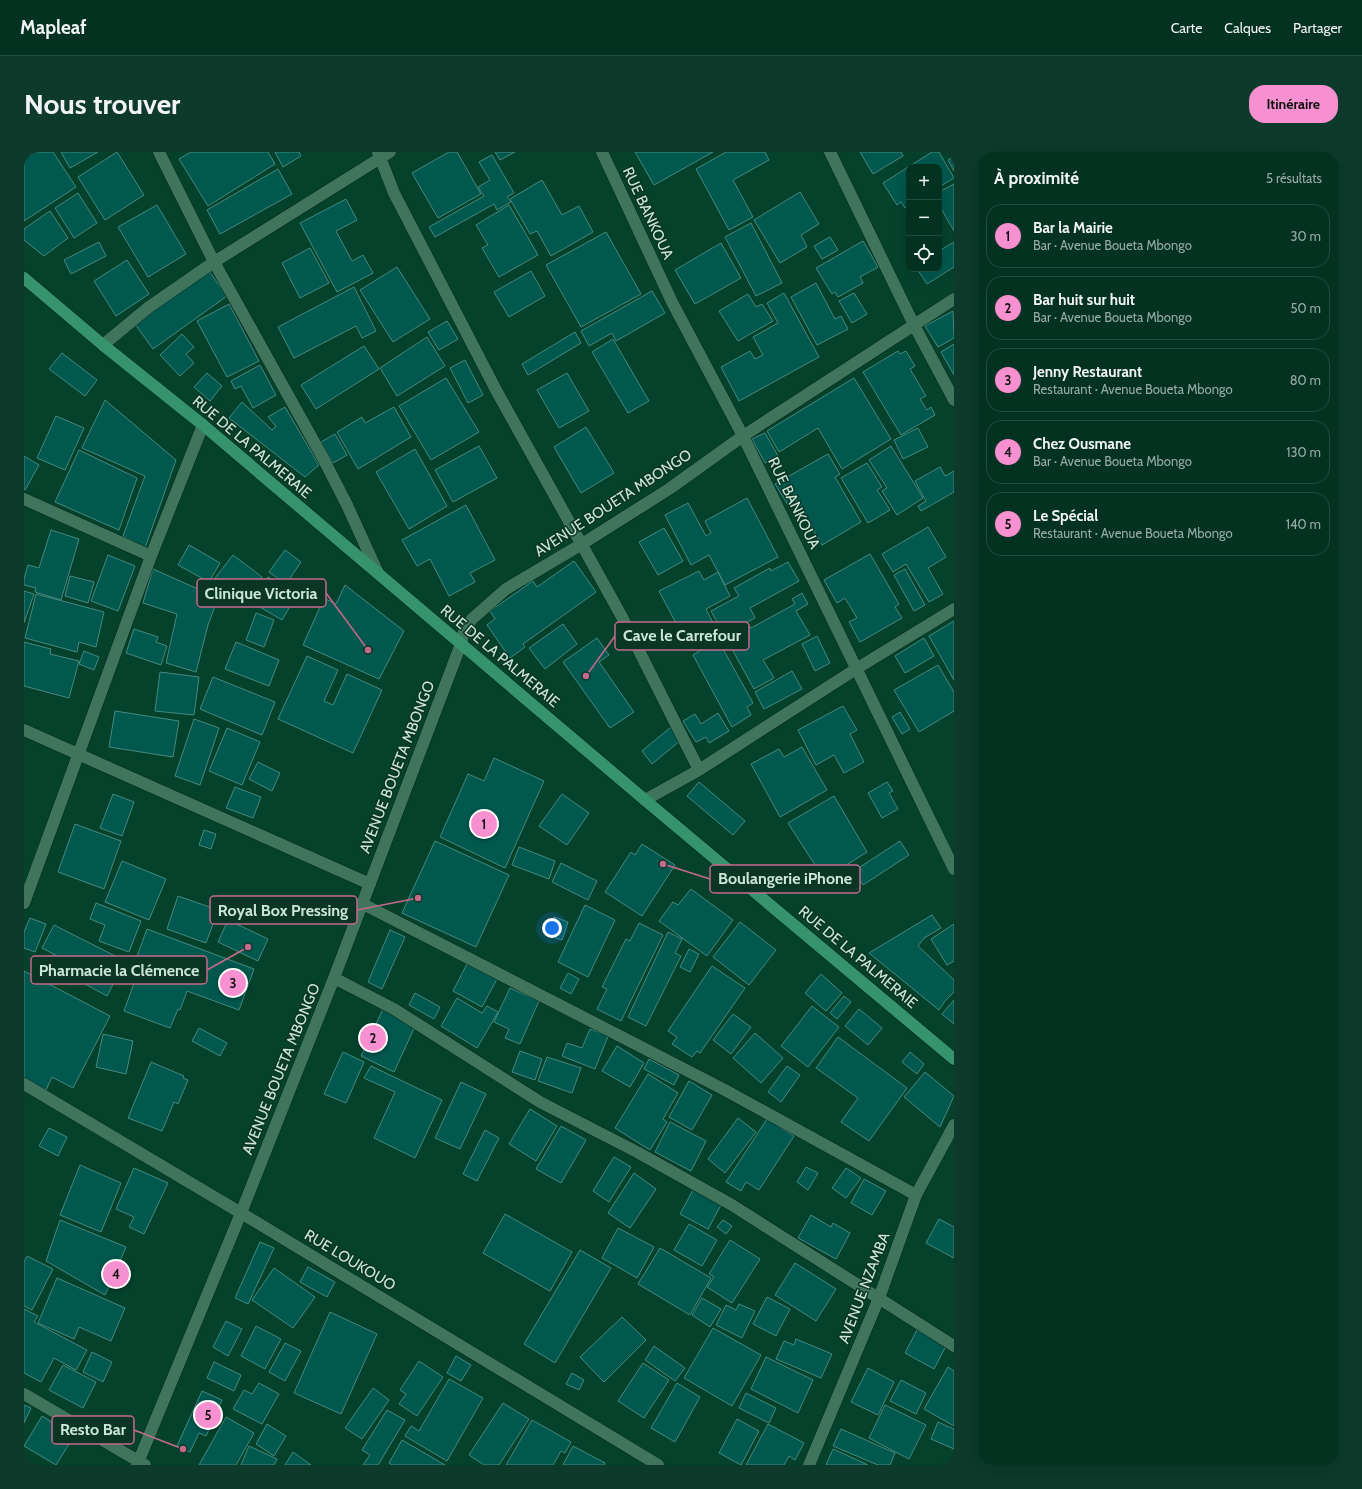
<!DOCTYPE html>
<html lang="fr">
<head>
<meta charset="utf-8">
<style>
  body { margin:0; font-family:Cabin,sans-serif; background:#0d3a2a; color:#f1f3f6 }
  .controls { position:absolute; right:12px; top:12px; display:grid; overflow:hidden; border-radius:8px; box-shadow:0 4px 16px #0002 }
  .controls button { width:36px; height:36px; display:grid; place-items:center; padding:0; border:0; border-bottom:1px solid #254d3f; background:#043221; color:#f1f3f6; font:20px sans-serif }
  .you { position:absolute; left:528px; top:776px; width:14px; height:14px; margin:-10px; border:3px solid #fff; border-radius:50%; background:#1a73e8; box-shadow:0 0 0 6px #1a73e833 }
  .badge { display:grid; place-items:center; width:26px; height:26px; border-radius:50%; background:#f690d0; color:#111; font-size:13px; font-weight:700 }
  .pin { position:absolute; translate:-50% -50%; border:2px solid #fff; box-shadow:0 1px 4px #0006 }
  .list { margin:0; padding:0; list-style:none }
  h2 { display:flex; justify-content:space-between; align-items:center; height:52px; margin:0; padding:0 16px; font-size:17px }
  h2 small { font-size:13px; font-weight:400; color:#97aaa5 }
  .list li { display:grid; grid-template-columns:26px 1fr auto; gap:12px; align-items:center; box-sizing:border-box; height:64px; margin:0 8px 8px; padding:0 8px; border:1px solid #254d3f; border-radius:16px }
  .list b { display:block; font-size:15px; white-space:nowrap }
  .list p { margin:0; font-size:13px; white-space:nowrap; color:#97aaa5 }
  .list em { font-size:13px; font-style:normal; color:#97aaa5 }
  .icon { flex:none; width:22px; height:22px; fill:none; stroke:currentColor; stroke-width:2; stroke-linecap:round; stroke-linejoin:round }
  .map { position:relative; flex:none; width:930px; height:1313px; overflow:hidden; border-radius:16px }
  header { display:flex; align-items:center; gap:24px; box-sizing:border-box; height:56px; padding:0 20px; background:#043221; border-bottom:1px solid #254d3f }
  header strong { font-size:19px }
  nav { display:flex; gap:22px; margin-inline-start:auto; font-size:14px }
  .intro { display:flex; align-items:center; justify-content:space-between; box-sizing:border-box; height:96px; padding:0 24px }
  h1 { margin:0; font-size:28px }
  .button { padding:10px 18px; border-radius:16px; background:#f690d0; color:#111; font-size:14px; font-weight:700 }
  main { display:flex; gap:24px; padding:0 24px }
  aside { flex:1; background:#043221; border-radius:16px; box-shadow:0 4px 16px #0002 }
  .map>svg:first-child { display:block }
  .building { fill:#00584f; stroke:#47897f }
  .lines { fill:none; stroke-linecap:round; stroke-linejoin:round }
  .minor-casing { stroke:#082419; stroke-width:13 }
  .major-casing { stroke:#082419; stroke-width:13 }
  .minor { stroke:#3f755c; stroke-width:12 }
  .major { stroke:#35936d; stroke-width:12 }
  .labels { text-anchor:middle; dominant-baseline:central; stroke-width:3; stroke-linejoin:round; paint-order:stroke }
  .street-label { font-size:15px; fill:#cbe6d8; stroke:#0b3525 }
  .leader { fill:none; stroke:#c66a8d; stroke-width:1.5 }
  .callout-dot { fill:#c66a8d; stroke:#0b3525; stroke-width:1.5 }
  .callout { fill:#0b3525; stroke:#c66a8d; stroke-width:1.5 }
  .callout-label { font-size:16px; text-anchor:middle; font-weight:bold; fill:#cbe6d8 }
</style>
</head>
<body>
<header>
<strong>Mapleaf</strong>
<nav><a>Carte</a><a>Calques</a><a>Partager</a></nav>
</header>
<div class="intro"><h1>Nous trouver</h1><a class="button">Itinéraire</a></div>
<main>
<div class="map">
<svg width="930" height="1313" viewBox="0 0 930 1313">
  <rect width="100%" height="100%" fill="#05422c"/>
  <path class="building" d="M11 0H29L52 35 0 69V7Z
    M37 0H74L46 16Z
    M93 0 120 43 81 68 54 25Z
    M167 0H244L251 12 184 54 155 7Z
    M251 0H275L277 4 259 15Z
    M425 0H433L457 42 414 66 388 21Z
    M471 0H491L476 8Z
    M611 0H689L630 33Z
    M702 0H741L745 8 709 28 729 65 705 78 672 17Z
    M836 0H877L879 4 849 22Z
    M908 0H915L930 26 915 35V15H885V54L881 56 877 50 873 53 859 31Z
    M468 3 490 41 483 45 487 50 473 58 470 52 411 85 405 75 460 44 454 35 466 28 455 10Z
    M930 4V19L924 8Z
    M254 17 268 42 196 82 183 58Z
    M518 28 538 63 555 54 569 80 527 104 513 79 506 82 486 47Z
    M930 32V79L915 53V40Z
    M776 40 795 72 777 83 783 95 756 111 730 68Z
    M54 41 73 71 50 86 31 56Z
    M322 47 333 68 312 79 328 109 339 103 349 121 313 140 276 71Z
    M133 53 162 102 124 125 94 75Z
    M485 53 514 103 475 125 458 96 464 93 452 73Z
    M26 59 44 86 20 104 0 88V77Z
    M727 71 758 131 732 144 701 85Z
    M582 80 617 142 557 175 522 113Z
    M806 85 814 98 798 107 790 94Z
    M839 89 854 115 836 125 839 131 814 145 811 140 808 142 792 116Z
    M75 90 82 104 47 122 40 108Z
    M930 90V115L903 132 893 117H915V99Z
    M697 91 717 126 671 152 651 118Z
    M286 96 305 131 276 146 258 111Z
    M103 108 125 142 92 164 70 129Z
    M373 115 406 167 369 190 336 138Z
    M185 119 203 144 129 197 111 172Z
    M507 119 521 144 485 165 470 140Z
    M792 131 811 167 817 164 824 177 793 193 767 145Z
    M330 135 352 179 338 186 332 174 270 206 254 175Z
    M628 139 641 161 592 189 588 181 565 194 557 179Z
    M760 141 795 205 715 249 697 215 726 199 731 207 739 203 729 185 754 171 743 151Z
    M830 141 843 162 828 171 815 149Z
    M724 142 732 155 738 152 749 169 714 189 695 159Z
    M205 152 235 209 203 225 173 169Z
    M929 159 930 186 914 195 901 174Z
    M423 169 434 187 415 198 404 180Z
    M551 180 557 191 504 223 498 212Z
    M158 182 170 195 162 202 170 211 156 224 136 203Z
    M403 185 421 214 373 244 356 216Z
    M589 187 625 249 604 261 568 200Z
    M930 192V223L917 200Z
    M340 194 355 217 292 257 277 233Z
    M874 199 876 202 882 199 891 214 886 217 902 244 896 247 903 258 907 255 911 263 877 283 839 220Z
    M38 201 73 228 61 244 25 217Z
    M441 208 459 243 444 251 426 216Z
    M236 213 252 243 229 256 217 234 211 237 207 229Z
    M183 221 198 234 186 249 170 235Z
    M543 221 565 259 535 276 513 238Z
    M422 226 455 280 407 308 375 254Z
    M830 226 867 287 818 317 794 276 755 300 743 279Z
    M81 248 152 308 121 396 99 384 121 324 58 296Z
    M218 250 248 278 252 274 244 265 261 255 295 313 281 325 205 266Z
    M370 255 387 285 334 317 313 280 338 265 341 271Z
    M32 264 60 276 41 318 13 306Z
    M562 275 590 321 557 341 530 295Z
    M894 276 904 295 879 307 870 288Z
    M741 281 754 304 741 311 728 287Z
    M311 282 323 303 309 311 297 290Z
    M455 294 473 326 429 350 411 318Z
    M867 294 899 346 873 363 858 339 863 336 845 308Z
    M391 297 423 354 385 377 352 320Z
    M55 298 113 326 95 378 31 350Z
    M804 302 816 322 811 325 837 370 798 393 772 348 764 353 751 332Z
    M0 304 15 313 1 338 0 337Z
    M843 311 858 335 853 338 866 358 844 371 817 326Z
    M916 315 921 324 930 319V340L897 359 894 354 902 349 891 329Z
    M723 346 754 405 701 433 685 403 667 413 641 363 664 351 682 384 687 381 681 369Z
    M442 353 471 408 446 421 451 430 425 444 406 407 393 414 378 388Z
    M904 375 922 405 904 416 919 442 905 450 882 412 869 420 858 402Z
    M640 376 659 409 634 423 615 390Z
    M27 378 55 387 37 448 11 440 12 436 0 433V427L4 413 15 416Z
    M165 393 196 411 185 430 154 413Z
    M261 398 277 410 262 432 245 420Z
    M846 402 875 452 871 455 878 466 836 490 825 470 833 466 821 446 813 451 800 428Z
    M84 403 111 414 94 459 67 449Z
    M209 403 238 425 219 449 191 426Z
    M550 409 572 440 499 492 501 495 486 506 463 473 471 467 466 459 509 429 513 435Z
    M764 410 775 429 726 456 731 466 723 470 727 476 771 452 768 447 778 441 784 452 772 459 786 483 739 508 750 526 730 537 687 459 715 444 710 436 746 416 747 419Z
    M129 417 194 446 184 473 172 520 142 511 153 462 119 451Z
    M881 417 901 453 890 459 870 423Z
    M675 419 680 428 694 420 706 444 682 457 692 477 663 492 635 439Z
    M46 424 70 430 64 451 41 444Z
    M244 425 273 443 258 468 229 451Z
    M321 433 380 479 355 527 279 493 300 446 312 452Z
    M0 439 10 442 0 471Z
    M12 442 80 460 72 495 55 490 53 500 1 486Z
    M232 461 250 468 240 495 222 488Z
    M930 469V528L905 484Z
    M539 472 553 492 521 517 505 496Z
    M110 477 134 485 132 490 143 494 137 513 102 501Z
    M793 484 806 511 791 519 778 492Z
    M573 486 585 503 575 510 610 560 586 576 539 510Z
    M900 486 910 504 881 521 871 504Z
    M694 488 729 551 723 555 727 563 708 575 669 503Z
    M0 490 27 497 26 502 55 509 45 546 0 534Z
    M212 490 255 508 245 534 201 517Z
    M60 499 75 505 70 518 55 512Z
    M283 504 314 518 300 549 309 553 323 522 358 538 329 601 254 567Z
    M914 513 930 540V559L895 580 870 538Z
    M768 519 778 537 740 557 731 540Z
    M136 520 175 525 170 563 131 559Z
    M189 525 251 550 238 583 176 557Z
    M819 554 833 578 826 582 840 610 820 621 810 603 792 613 774 578Z
    M91 559 155 569 149 605 85 595Z
    M876 560 886 577 878 582 868 565Z
    M694 561 705 579 685 591 682 585 672 590 659 569 671 562 677 572Z
    M170 567 195 576 176 633 151 624Z
    M647 575 657 588 628 612 618 599Z
    M203 576 236 590 218 633 185 619Z
    M778 595 803 638 756 665 727 612 755 597 760 605Z
    M470 606 520 629 481 716 416 685 444 622 460 629Z
    M234 610 256 621 248 639 225 627Z
    M675 630 721 669 709 683 663 644Z
    M863 630 869 639 865 641 874 657 858 666 844 641Z
    M211 635 237 645 229 666 202 656Z
    M89 642 110 650 98 684 76 676Z
    M538 642 565 661 543 693 515 674Z
    M810 644 843 700 800 727 764 671Z
    M51 672 97 689 80 737 34 720Z
    M180 678 192 682 187 697 175 693Z
    M411 689 485 723 452 795 378 761Z
    M876 689 885 703 839 733 830 719Z
    M618 692 651 713 618 764 581 740 607 700 611 703Z
    M495 695 531 709 525 727 488 713Z
    M98 709 142 727 125 768 81 750Z
    M537 711 573 729 564 748 528 730Z
    M667 737 709 768 683 804 635 769 649 750 654 753Z
    M154 744 194 758 182 791 143 777Z
    M72 751 117 769 105 800 75 789 81 773 66 767Z
    M561 753 591 768 564 825 534 810Z
    M908 763 917 776 900 786 894 794 930 828V840L921 849 915 858 845 801Z
    M530 765 544 770 538 788 523 783Z
    M6 766 22 772 11 800 0 796V780Z
    M204 768 244 787 234 809 194 790Z
    M716 770 752 798 725 833 689 805Z
    M615 771 639 783 597 869 573 857 583 837 578 835 602 787 606 789Z
    M930 772V809L923 813 907 787Z
    M30 773 101 809 83 844 61 832 66 821 18 796Z
    M123 777 230 817 215 858 163 839 156 858 154 857 146 876 100 859 114 820 108 818Z
    M366 778 381 785 358 837 344 830Z
    M644 780 658 787 651 801 657 804 622 874 604 865Z
    M665 797 675 802 666 820 656 815Z
    M444 810 474 825 458 855 429 839Z
    M688 814 721 836 676 901 673 899 668 905 648 892 653 885 644 879Z
    M0 819 86 864 49 936 28 925 22 938 0 927Z
    M544 821 555 827 547 842 536 836Z
    M797 822 818 841 802 859 781 841Z
    M486 836 515 849 496 892 481 886 485 877 470 870Z
    M391 841 416 855 410 867 385 853Z
    M820 844 827 850 813 867 806 861Z
    M433 846 458 861 463 854 474 860 453 896 417 874Z
    M930 848V872L918 862Z
    M788 854 815 875 784 915 757 894Z
    M359 857 392 872 370 920 337 904Z
    M835 857 858 876 844 893 821 874Z
    M709 862 727 875 707 902 689 888Z
    M175 876 203 891 196 904 168 889Z
    M566 877 584 884 571 917 538 904 543 891 558 896Z
    M731 881 759 906 737 931 709 906Z
    M79 882 109 889 102 922 72 915Z
    M814 885 883 936 845 989 817 970 834 946 792 916Z
    M593 894 620 911 606 935 578 919Z
    M496 899 518 907 511 928 488 920Z
    M319 900 340 910 322 951 300 942Z
    M886 900 900 912 893 922 878 910Z
    M523 905 557 916 548 941 514 929Z
    M625 907 655 923 650 933 620 917Z
    M127 910 160 924 159 926 164 928 154 952 150 950 138 979 104 966Z
    M347 914 418 948 391 1006 350 986 371 940 340 926Z
    M763 914 776 923 757 950 744 940Z
    M901 920 930 944 916 975 880 945Z
    M624 922 654 941 639 967 643 970 626 998 591 976Z
    M665 929 688 943 668 978 645 965Z
    M437 930 462 942 436 997 411 986Z
    M506 957 533 974 512 1009 485 992Z
    M714 966 732 980 701 1021 684 1007Z
    M743 967 770 984 735 1038 722 1030 717 1039 702 1030Z
    M646 970 682 989 667 1019 631 1000Z
    M537 974 562 988 537 1031 512 1017Z
    M25 976 43 985 34 1004 15 994Z
    M461 978 475 986 453 1029 439 1022Z
    M590 1005 607 1015 585 1050 569 1039Z
    M56 1013 97 1031 77 1080 36 1063Z
    M782 1015 794 1021 784 1038 773 1030Z
    M110 1016 144 1031 120 1082 105 1075 110 1065 92 1057Z
    M822 1016 837 1026 822 1046 808 1036Z
    M610 1021 632 1037 606 1076 584 1061Z
    M840 1027 862 1039 848 1063 827 1051Z
    M669 1038 697 1053 684 1077 656 1062Z
    M481 1062 548 1100 526 1139 459 1101Z
    M787 1063 807 1075 809 1071 826 1081 812 1107 774 1086Z
    M915 1067 930 1075V1106L902 1091Z
    M36 1068 102 1095 81 1143 22 1109Z
    M699 1068 708 1074 702 1082 693 1075Z
    M665 1072 693 1088 678 1114 650 1098Z
    M594 1076 630 1095 613 1126 578 1106Z
    M706 1088 736 1107 708 1151 683 1135 690 1125 685 1122Z
    M236 1090 250 1096 224 1152 211 1146Z
    M636 1096 687 1126 666 1163 614 1132Z
    M556 1098 587 1116 531 1211 500 1192Z
    M3 1104 29 1117 8 1158 0 1154V1110Z
    M771 1111 812 1137 792 1169 751 1143Z
    M284 1115 311 1130 303 1145 276 1130Z
    M250 1116 291 1145 269 1176 228 1148Z
    M33 1126 101 1156 87 1189 55 1175 50 1187 14 1171Z
    M743 1145 766 1157 752 1184 729 1172Z
    M678 1146 697 1157 686 1175 668 1163Z
    M715 1152 731 1159 718 1186 692 1173 702 1153 712 1158Z
    M0 1157 14 1164 10 1170 63 1198 52 1218 30 1206 17 1230 0 1221Z
    M306 1160 353 1182 317 1262 270 1241Z
    M598 1165 622 1188 580 1230 556 1205Z
    M202 1169 218 1177 204 1204 189 1195Z
    M232 1174 257 1187 241 1217 217 1204Z
    M689 1176 737 1203 708 1254 660 1226Z
    M893 1178 922 1194 910 1217 881 1201Z
    M772 1187 808 1202 797 1226 752 1207 760 1189 770 1193Z
    M261 1191 277 1199 261 1229 245 1220Z
    M630 1194 661 1216 651 1229 621 1208Z
    M68 1200 88 1210 79 1230 59 1220Z
    M432 1204 447 1213 437 1229 423 1221Z
    M742 1205 789 1228 774 1261 727 1237Z
    M395 1209 419 1225 393 1264 375 1252 382 1242 376 1238Z
    M190 1210 217 1223 210 1239 183 1226Z
    M619 1211 645 1228 620 1266 594 1249Z
    M39 1213 72 1230 59 1256 25 1238Z
    M924 1215 930 1219V1274L900 1257Z
    M844 1216 870 1230 854 1263 827 1250Z
    M548 1221 560 1228 555 1238 542 1232Z
    M425 1227 459 1246 423 1309 381 1284 387 1274 395 1279Z
    M877 1228 902 1241 892 1262 866 1249Z
    M235 1231 255 1242 238 1272 209 1257 220 1238 228 1242Z
    M653 1231 676 1245 651 1290 627 1276Z
    M349 1236 365 1248 338 1287 321 1276Z
    M178 1239 198 1248 182 1284 175 1281 166 1300 153 1294Z
    M722 1241 752 1256 745 1271 715 1256Z
    M479 1251 505 1267 475 1313H460L445 1303Z
    M0 1253 7 1256 0 1271Z
    M861 1253 902 1273 885 1307 845 1286Z
    M363 1258 381 1268 354 1313H339L346 1303 338 1298Z
    M18 1264 50 1284 32 1313 0 1294Z
    M202 1265 230 1281 212 1313H175Z
    M713 1267 735 1279 717 1313 695 1301Z
    M508 1268 547 1290 541 1301 537 1299 529 1313H482Z
    M914 1270 930 1277V1297L907 1287Z
    M243 1272 262 1284 250 1304 232 1292Z
    M744 1272 780 1291 771 1308 765 1304 760 1313H722Z
    M817 1277 871 1301 866 1313H854L809 1294Z
    M378 1288 421 1313H368L365 1311Z
    M225 1294 253 1307 250 1313H217Z
    M549 1294 581 1311 580 1313H539Z
    M809 1297 844 1313H802Z
    M269 1300 287 1313H261Z"/>
  <g class="lines">
    <defs>
      <path id="minor" d="M135 0 190 110 299 306 323 353 354 421
        M354 0 370 41 472 238 598 465 675 618
        M578 0 648 150 719 284 930 717
        M806 0 890 173 930 248
        M79 193 125 155 190 110 366 0
        M0 347 127 404
        M0 578 346 732
        M621 648 675 618 832 517 930 457
        M0 751 127 404 179 273
        M339 752 699 937 892 1043
        M310 826 370 857 516 950 613 1000 708 1053 930 1194
        M0 932 217 1061 634 1313
        M0 1242 121 1313
        M113 1313 217 1061 310 826 437 492 440 479 448 467 482 437 558 392 645 337 719 284 930 147
        M785 1313 855 1146 892 1043 930 973"/>
      <path id="major" d="M0 126 79 193 179 273 621 648 930 907"/>
    </defs>
    <use href="#minor" class="minor-casing"/>
    <use href="#major" class="major-casing"/>
    <use href="#minor" class="minor"/>
    <use href="#major" class="major"/>
  </g>
  <g class="labels">
    <g class="street-label">
      <text transform="translate(624 61) rotate(65)">RUE BANKOUA</text>
      <text transform="translate(228 295) rotate(40)">RUE DE LA PALMERAIE</text>
      <text transform="translate(589 351) rotate(-33)">AVENUE BOUETA MBONGO</text>
      <text transform="translate(770 351) rotate(64)">RUE BANKOUA</text>
      <text transform="translate(476 504) rotate(40)">RUE DE LA PALMERAIE</text>
      <text transform="translate(373 615) rotate(-69)">AVENUE BOUETA MBONGO</text>
      <text transform="translate(834 805) rotate(40)">RUE DE LA PALMERAIE</text>
      <text transform="translate(257 917) rotate(-68)">AVENUE BOUETA MBONGO</text>
      <text transform="translate(326 1108) rotate(31)">RUE LOUKOUO</text>
      <text transform="translate(840 1136) rotate(-69)">AVENUE NZAMBA</text>
    </g>
  </g>
  <path class="leader" d="M344 498L302 441M562 524L591 484M639 712L686 727M394 746L333 758M224 795L183 818M159 1297L110 1278"/>
  <g class="callout-dot">
    <circle cx="344" cy="498" r="4"/>
    <circle cx="562" cy="524" r="4"/>
    <circle cx="639" cy="712" r="4"/>
    <circle cx="394" cy="746" r="4"/>
    <circle cx="224" cy="795" r="4"/>
    <circle cx="159" cy="1297" r="4"/>
  </g>
  <g class="callout">
    <rect x="173" y="427" width="129" height="28" rx="4"/>
    <rect x="591" y="470" width="134" height="28" rx="4"/>
    <rect x="686" y="713" width="150" height="28" rx="4"/>
    <rect x="186" y="744" width="147" height="28" rx="4"/>
    <rect x="7" y="804" width="176" height="28" rx="4"/>
    <rect x="28" y="1264" width="82" height="28" rx="4"/>
  </g>
  <g class="callout-label">
    <text x="237" y="447">Clinique Victoria</text>
    <text x="658" y="489">Cave le Carrefour</text>
    <text x="761" y="732">Boulangerie iPhone</text>
    <text x="259" y="764">Royal Box Pressing</text>
    <text x="95" y="824">Pharmacie la Clémence</text>
    <text x="69" y="1283">Resto Bar</text>
  </g>
</svg>
<div class="controls">
<button>+</button>
<button>−</button>
<button><svg class="icon" aria-label="locate" viewBox="0 0 24 24"><circle cx="12" cy="12" r="6"/><path d="M12 2v4M12 18v4M2 12h4M18 12h4"/></svg></button>
</div>
<div class="you"></div>
<div class="pin badge" style="left:460px;top:672px">1</div>
<div class="pin badge" style="left:349px;top:886px">2</div>
<div class="pin badge" style="left:209px;top:831px">3</div>
<div class="pin badge" style="left:92px;top:1122px">4</div>
<div class="pin badge" style="left:184px;top:1263px">5</div>
</div>
<aside>
<h2>À proximité<small>5 résultats</small></h2>
<ul class="list">
<li><span class="badge">1</span><div><b>Bar la Mairie</b><p>Bar · Avenue Boueta Mbongo</p></div><em>30 m</em></li>
<li><span class="badge">2</span><div><b>Bar huit sur huit</b><p>Bar · Avenue Boueta Mbongo</p></div><em>50 m</em></li>
<li><span class="badge">3</span><div><b>Jenny Restaurant</b><p>Restaurant · Avenue Boueta Mbongo</p></div><em>80 m</em></li>
<li><span class="badge">4</span><div><b>Chez Ousmane</b><p>Bar · Avenue Boueta Mbongo</p></div><em>130 m</em></li>
<li><span class="badge">5</span><div><b>Le Spécial</b><p>Restaurant · Avenue Boueta Mbongo</p></div><em>140 m</em></li>
</ul>
</aside>
</main>
</body>
</html>
